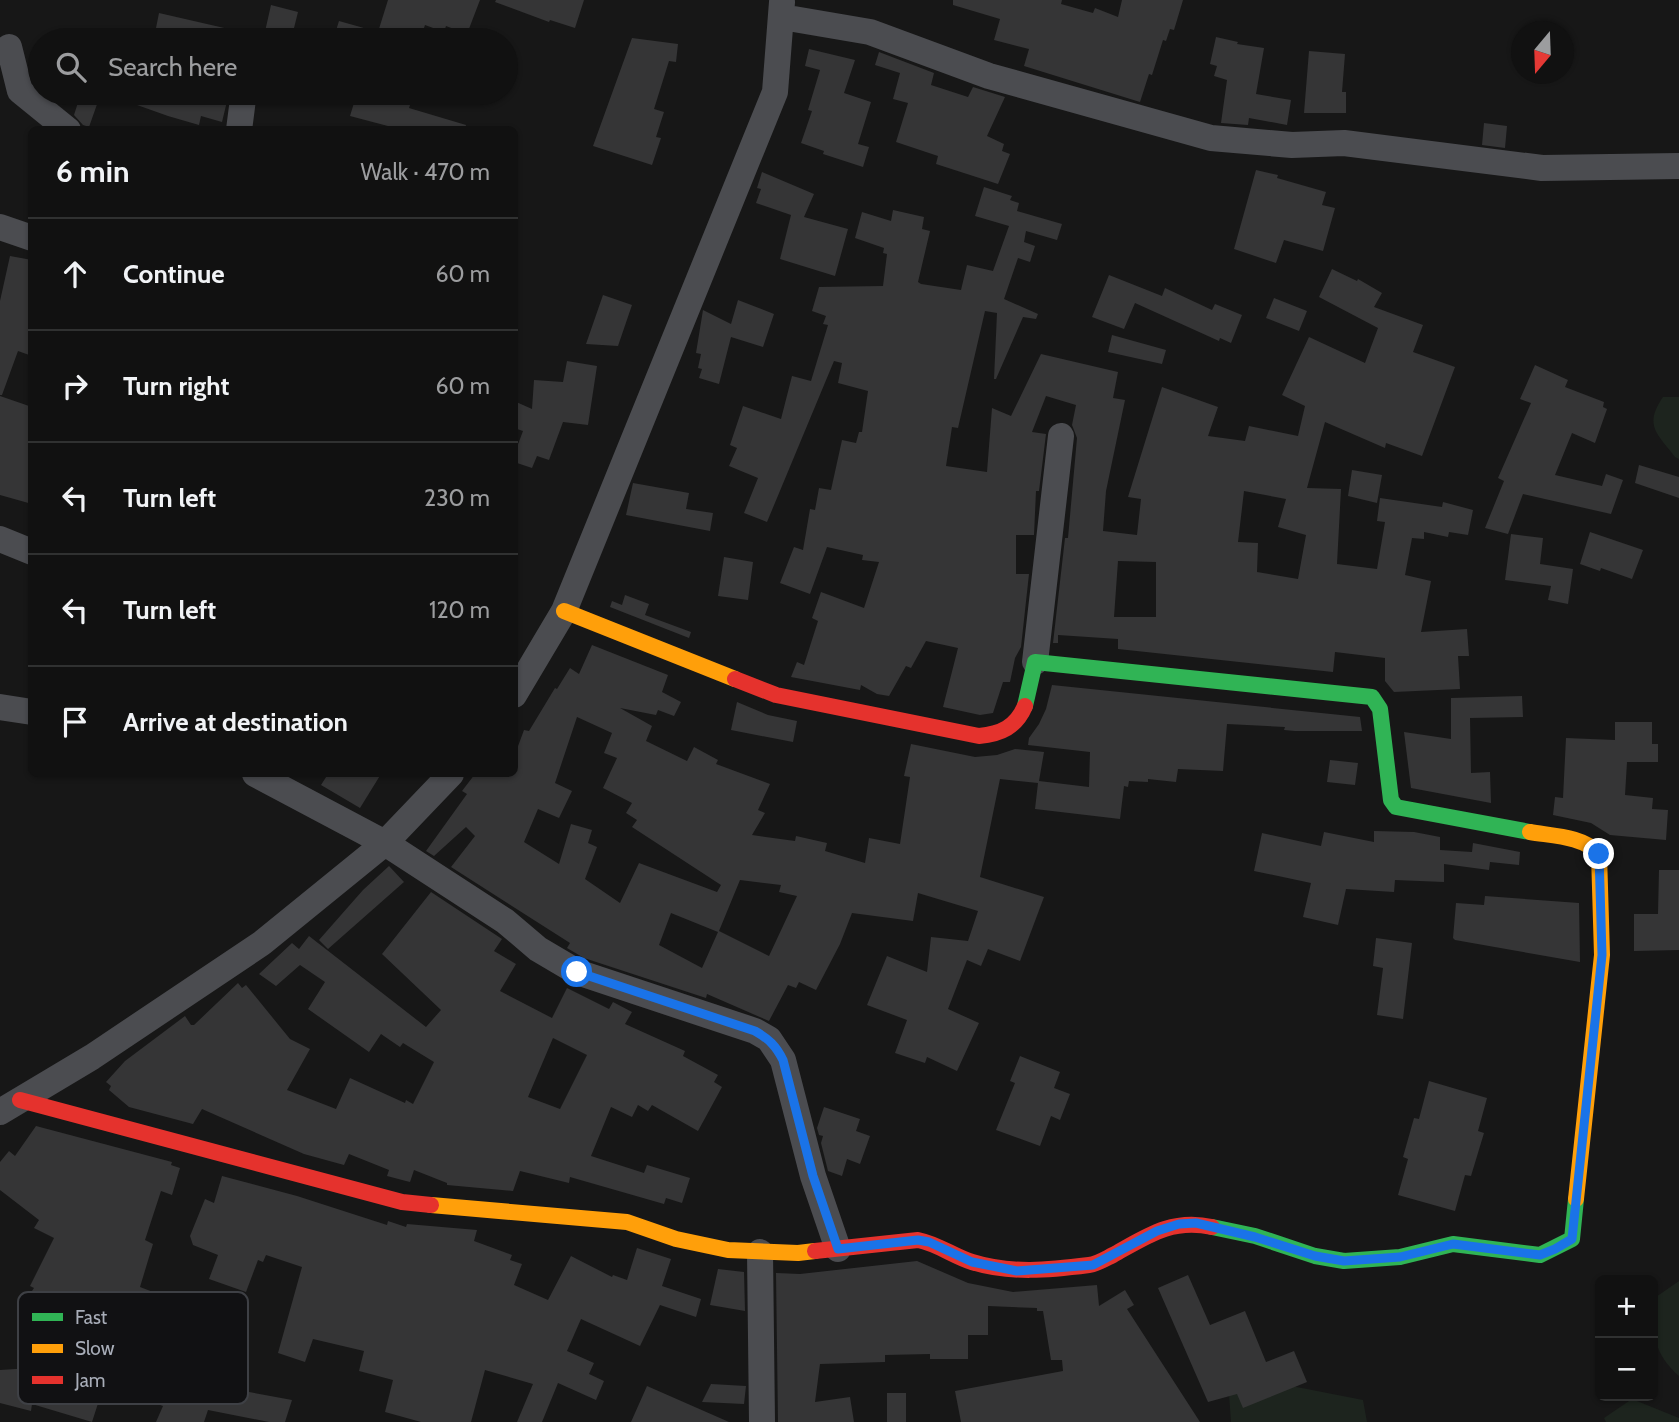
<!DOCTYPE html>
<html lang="en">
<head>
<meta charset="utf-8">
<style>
  body { margin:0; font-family:Cabin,sans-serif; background:#1e1f1f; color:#f1f3f6 }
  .controls { position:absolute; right:21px; bottom:21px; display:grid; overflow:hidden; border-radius:10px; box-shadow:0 2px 5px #0004 }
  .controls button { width:63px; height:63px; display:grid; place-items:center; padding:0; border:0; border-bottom:2px solid #303131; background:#111; color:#f1f3f6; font:35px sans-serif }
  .compass { position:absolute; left:1511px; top:21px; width:63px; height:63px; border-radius:50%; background:#111; box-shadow:0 2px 5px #0004; rotate:199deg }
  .stop { position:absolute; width:21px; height:21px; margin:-16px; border:5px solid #1a73e8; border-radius:50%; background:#fff }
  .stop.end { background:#1a73e8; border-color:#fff; box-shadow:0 2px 7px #0008 }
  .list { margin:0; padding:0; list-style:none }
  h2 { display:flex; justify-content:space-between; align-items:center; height:91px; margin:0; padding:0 28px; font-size:30px }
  h2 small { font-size:23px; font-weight:400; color:#9c9d9f }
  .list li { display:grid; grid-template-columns:46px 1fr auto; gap:21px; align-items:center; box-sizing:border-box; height:112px; padding:0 28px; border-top:2px solid #303131 }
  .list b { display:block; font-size:26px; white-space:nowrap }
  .list em { font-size:23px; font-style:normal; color:#9c9d9f }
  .icon { flex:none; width:38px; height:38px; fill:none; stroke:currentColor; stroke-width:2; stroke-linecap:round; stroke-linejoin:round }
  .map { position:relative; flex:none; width:1679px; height:1422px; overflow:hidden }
  .search { position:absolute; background:#111; box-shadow:0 2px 5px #0004; left:28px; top:28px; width:490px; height:77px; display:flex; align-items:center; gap:18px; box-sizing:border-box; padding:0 24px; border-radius:38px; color:#9c9d9f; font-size:26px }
  .panel { position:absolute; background:#111; box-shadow:0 2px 5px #0004; left:28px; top:126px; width:490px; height:651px; border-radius:10px }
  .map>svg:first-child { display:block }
  .green { fill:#1d241e }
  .building { fill:#353536; fill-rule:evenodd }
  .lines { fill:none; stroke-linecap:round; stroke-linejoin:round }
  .street { stroke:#4b4c50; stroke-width:26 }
  .fast { stroke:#30b455; stroke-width:16 }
  .slow { stroke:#ff9f0a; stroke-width:16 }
  .jam { stroke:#e5322d; stroke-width:16 }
  .route { stroke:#1a73e8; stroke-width:9 }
  .key { fill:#111113; stroke:#3e4045; stroke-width:2 }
  .key-label { font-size:19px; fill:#a8adb8 }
</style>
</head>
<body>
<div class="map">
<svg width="1679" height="1422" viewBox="0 0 1679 1422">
  <rect width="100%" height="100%" fill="#171717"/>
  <path class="green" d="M1663 397H1679V459L1675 457C1658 434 1643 426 1663 397Z
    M1679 1281V1376C1652 1352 1653 1332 1653 1299Z
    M1245 1377 1363 1400 1367 1422H1231L1229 1394Z
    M1632 1399 1679 1418V1422H1606L1604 1418Z"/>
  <path class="building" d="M388 0H480L467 34 446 26 444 32 425 25 420 40H400L389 37V40H333L339 21 378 32Z
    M496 0H584L575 28 550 20 549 22 495 2Z
    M953 0H1062L1061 4 1093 13 1095 8 1118 17 1122 0H1183L1174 30 1170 29 1166 41 1163 40 1152 75 1149 74 1140 102 1024 66 1029 49 994 40 1000 19 953 5Z
    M271 5 298 12 291 40 264 36Z
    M159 13 246 33 245 40H188L155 33Z
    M1216 37 1238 42 1237 44 1264 48 1256 94 1291 100 1287 125 1249 118 1248 125 1221 123 1227 80 1214 76 1217 66 1210 64Z
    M632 38 678 44 676 62 669 61 654 109 664 112 656 137 661 138 652 165 593 146Z
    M809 49 855 60 844 93 871 102 858 144 869 147 863 167 823 154 824 151 801 143 812 111 808 110 820 70 805 66Z
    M1309 51 1345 54 1342 92H1346V113H1304Z
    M879 52 934 73 931 85 968 97 973 87 1005 97 987 136 1004 144 1002 151 1010 154 998 184 936 164 938 156 896 142 908 103 893 99 900 73 875 65Z
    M81 93H101L89 127 83 125 74 115Z
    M109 93H229L222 122 201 116 199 125 168 116 109 95Z
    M357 93H414L409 108 466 125 465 130H403L350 116Z
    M1484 123 1507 126 1505 148 1482 145Z
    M1256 170 1278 175 1277 178 1326 192 1322 205 1335 208 1323 251 1284 240 1276 263 1234 249Z
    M762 172 814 194 804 217 848 229 835 276 780 259 791 215 756 203 761 189 757 188Z
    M984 187 1012 196 1010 200 1019 203 1017 211 1062 224 1057 240 1026 231 1024 242 1035 246 1030 262 1018 258 1004 299 1038 314 1036 319 1023 317 996 379H994L997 313 985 311 958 428 952 427 946 466 987 472 992 408 1011 416 1041 354 1118 372 1113 398 1125 400 1106 491 1103 531 1137 535 1141 499 1128 497 1162 387 1218 407 1208 436 1245 441 1249 426 1298 436 1305 406 1282 395 1309 337 1365 363 1378 328 1319 297 1332 269 1357 281 1358 279 1382 293 1374 307 1423 325 1413 352 1455 367 1422 456 1386 443 1385 448 1325 422 1307 488 1341 489 1337 564 1377 569 1385 522 1377 521 1380 498 1442 507 1443 502 1473 510 1468 535 1449 532 1448 537 1424 532V539L1412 538 1405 575 1431 581 1421 632 1467 629 1469 656H1458L1460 689 1394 692 1385 681V658L1335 652 1333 672 1118 649V639L1058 635V643H1053L1065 538H1068L1077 438 1072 425 1076 405 1046 396 1032 432 1046 434 1039 491H1036L1034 535H1016V574H1029L1021 647 1015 658 1010 682H1003L993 713 980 715 943 707 958 648 926 641 911 668 906 666 889 696 877 694 861 685 860 690 791 677 797 662 804 665 818 621 812 618 821 592 864 608 879 562 862 560 863 555 827 547 810 594 780 583 794 547 803 550 810 509 815 510 819 488 831 490 842 440 856 443 859 432H862L868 391 838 383 842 363 834 361 767 522 744 513 758 478 729 466 737 448 730 445 743 406 781 419 792 376 811 381 828 325 823 324 826 316 812 311 819 287 883 286 887 254 883 253 884 248 855 238 862 212 891 221 893 210 924 217 922 229 930 231 918 282 921 284 961 290 967 265 993 271 1009 226 975 216ZM1244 491 1286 499 1278 527 1306 535 1298 579 1257 572 1258 543 1238 542ZM1118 561 1156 562V617H1114Z
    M10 256 32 260V356L18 351 2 395H0V301Z
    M1109 275 1162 296 1165 288 1212 310 1215 304 1242 315 1231 343 1220 338 1219 341 1135 303 1124 329 1092 317Z
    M603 295 632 305 618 346 586 344Z
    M1274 298 1307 311 1299 331 1266 318Z
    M738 300 774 314 763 347 731 337 719 384 699 378 702 369 698 368 701 354 696 353 703 310 731 324Z
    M1112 335 1166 350 1162 364 1108 352Z
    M567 361 597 366 588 425 563 422 549 460 537 456 532 468 514 462V455L523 431 514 428V401L532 409 534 380 563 382Z
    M1535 365 1568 380 1565 387 1604 402 1603 407 1607 409 1595 443 1572 433 1555 475 1602 486 1606 474 1623 480 1611 514 1523 494 1508 534 1485 528 1504 481 1498 478 1531 403 1520 399Z
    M0 396 32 407V504L0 495Z
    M1639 465 1679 477V498L1635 483Z
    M1352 470 1382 475 1377 503 1348 496Z
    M633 483 689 493 686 509 713 513 710 531 626 515Z
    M1590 532 1643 550 1632 579 1601 568 1600 571 1580 564Z
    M1511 534 1543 538 1540 564 1573 569 1568 604 1548 600 1551 586 1505 580Z
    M724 557 753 562 748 600 718 596Z
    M625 595 649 604 645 615 691 632 689 638 610 607 612 601 622 605Z
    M592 645 668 675 662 692 681 702 674 716 658 710 656 715 620 708 652 726 646 741 687 761 694 747 718 760 716 764 770 784 758 810 765 813 752 835 795 841 796 836 827 843 825 851 865 863 869 838 900 844 910 777 904 776 911 744 975 757 997 755 1015 749 1044 752 1039 781 1089 787 1090 752 1028 745 1029 738 1039 724 1046 709 1052 685 1360 717 1362 731H1295L1284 730 1285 727 1227 724 1223 771 1178 769 1176 782 1148 779V782L1129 781 1128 787 1124 786 1120 819 1035 809 1038 783 1000 779 980 877 1044 897 1020 961 988 949 981 966 967 960 948 1009 979 1023 957 1071 927 1057 925 1063 895 1053 907 1020 867 1005 887 956 927 972 931 937 968 941 978 911 918 893 913 921 852 913 840 944 816 990 799 982 796 988 788 985 769 1021 707 994 706 998 584 958 567 948 570 943 451 867 475 836 466 827 434 856 426 851 467 794 462 791 475 774H514V757L524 730 529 731 555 688 557 689 570 668 579 674ZM577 717 612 733 604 753 617 758 603 788 632 803 626 813 637 820 632 827 721 885 717 892 639 863 620 903 585 879 597 847 588 843 592 830 571 824 559 864 524 842 538 809 559 818 572 791 555 783ZM740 880 781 885 779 892 797 896 769 956 719 931ZM671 913 718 932 702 968 659 945Z
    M1522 696 1523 717 1470 718 1471 773 1490 772 1491 803 1411 788 1404 732 1451 739V698Z
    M737 702 768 715 797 721 793 742 731 730Z
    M1615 722H1652V744H1658V762H1627L1625 795 1653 798 1652 809 1668 810 1666 840 1610 835 1591 823 1553 815 1555 797 1563 798 1566 738 1615 740Z
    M1330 760 1358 763 1355 785 1327 782Z
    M328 774H381L360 808 321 785Z
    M1374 831 1414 832 1440 837V850L1472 852 1473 843 1520 852 1519 865 1490 862 1489 870 1444 864V882L1395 880 1394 892 1346 889 1338 925 1303 917 1311 883 1254 871 1262 833 1321 846 1324 832 1374 842Z
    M389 866 404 882 328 949 319 940 363 890Z
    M1659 870H1679V950L1634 951V914H1658Z
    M431 892 502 939 494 951 516 964 500 991 552 1018 567 988 609 1009 613 1002 632 1012 625 1024 685 1051 683 1056 718 1075 714 1082 722 1087 698 1131 652 1105 648 1111 638 1105 632 1117 611 1107 591 1156 644 1173 647 1165 690 1178 682 1203 666 1198 664 1204 570 1177 569 1183 520 1171 513 1191 447 1185V1183L414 1170 410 1182 406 1181 387 1176 389 1170 349 1154 344 1165 304 1154 202 1109 193 1124 129 1107 109 1090 111 1086 106 1082 125 1061 185 1016 191 1025H194L238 983 242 988 246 985 290 1039 310 1049 287 1090 336 1109 350 1078 405 1103 406 1100 413 1104 434 1062 403 1043 400 1047 381 1034 369 1052 308 1009 325 982 300 965 276 986 259 974 292 943 299 949 309 936 426 1027 441 1010 382 954ZM553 1038 587 1055 560 1109 528 1097Z
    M1485 896 1579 903 1580 962 1455 940 1453 938 1456 903 1484 905Z
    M1376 938 1412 943 1403 1019 1377 1015 1383 968 1373 966Z
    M1020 1056 1060 1072 1054 1088 1070 1094 1060 1120 1051 1116 1040 1146 996 1130 1015 1083 1010 1081Z
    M1429 1081 1487 1098 1478 1131 1484 1133 1471 1176 1465 1175 1455 1211 1398 1195 1408 1159 1403 1157 1414 1118 1419 1119Z
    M824 1107 860 1119 856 1131 870 1136 860 1164 847 1159 842 1176 828 1171 821 1143 823 1136 819 1135 817 1128Z
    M36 1126 172 1162 171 1165 180 1168 172 1195 161 1191 145 1240 153 1244 140 1287 203 1311 197 1329 179 1324 166 1358 205 1366 204 1370 219 1373 216 1386 292 1400 285 1422H269L208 1410 204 1422H156L163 1406 104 1385 92 1422 32 1404 31 1411 0 1403V1370L32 1368 34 1361 45 1364 68 1308 32 1291 34 1288 30 1286 54 1238 34 1228 39 1220 0 1190V1162L9 1151 15 1156Z
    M222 1176 297 1196 387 1225 388 1221 406 1227 407 1224 477 1230 474 1241 512 1255 510 1260 522 1264 514 1285 548 1300 571 1256 612 1277 613 1275 627 1280 637 1248 671 1259 662 1286 701 1299 696 1317 660 1305 640 1346 581 1319 567 1351 594 1363 589 1374 604 1381 596 1400 558 1383 542 1422H517L533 1384 485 1370 471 1422H421L385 1412 393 1380 359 1371 364 1351 313 1339 305 1362 278 1353 302 1267 266 1255 263 1262 258 1260 246 1292 209 1279 218 1255 193 1245 190 1236 205 1199 214 1203Z
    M917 1261 968 1283 1013 1292 1097 1285 1099 1306 1125 1290 1134 1305 1127 1309 1200 1422H961L955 1391 1063 1371 1062 1360H1051L1043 1311H1037V1308L988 1306V1335H968V1359H930V1354L885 1355V1362L820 1364 815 1402 850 1397 854 1422H778L776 1273 800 1274Z
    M718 1269 744 1272 745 1311 710 1305Z
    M1188 1275 1210 1325 1245 1311 1266 1362 1294 1351 1307 1382 1243 1408 1237 1394 1208 1402 1158 1288Z
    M711 1384 746 1386 744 1404 702 1402Z
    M647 1386 729 1422H631Z
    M887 1393H906V1422H887Z"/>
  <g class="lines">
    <path class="street" d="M782 17 870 32 989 76 1211 138 1292 145 1344 143 1542 168 1679 166
      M9 47 20 91 68 130
      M239 130 243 99
      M0 227 32 238
      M0 539 32 552
      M1035 662 1061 436
      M514 695 564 611 775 92 782 2
      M0 707 32 712
      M255 774 385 843 505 921 538 949 577 972 755 1031 769 1039 783 1060 813 1176 838 1249
      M0 1112 92 1057 262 943 385 843 451 774
      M760 1252 762 1422"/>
    <path class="fast" d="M1025 706 1035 662 1372 697 1380 709 1391 800 1396 807 1530 832
      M1212 1227 1255 1236 1315 1256 1344 1261 1400 1257 1453 1244 1540 1255 1572 1239 1576 1199"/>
    <path class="slow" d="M564 611 735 679
      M1530 832C1553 836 1583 836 1599 854L1602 955 1576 1199
      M431 1205 627 1222 676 1239 728 1250 798 1253 815 1251"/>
    <path class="jam" d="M735 679 776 695 979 736C1001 734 1016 727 1025 706
      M20 1100 402 1202 431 1205
      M815 1251 918 1240C938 1244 953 1256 972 1262 1010 1274 1050 1270 1089 1265 1097 1264 1105 1259 1113 1255 1147 1236 1172 1218 1212 1227"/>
  </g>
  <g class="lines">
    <path class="route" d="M577 972 755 1031C769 1039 776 1046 783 1060L813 1176 838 1249 918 1240 929 1242 972 1262 1017 1271 1093 1265 1157 1231 1179 1224 1196 1223 1255 1237 1315 1256 1344 1261 1400 1257 1453 1244 1540 1255 1555 1249 1572 1239 1602 955 1599 854"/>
  </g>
  <rect x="18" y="1292" width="230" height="112" rx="10" class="key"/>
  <rect x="32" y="1313" width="31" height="8" fill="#30b455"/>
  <rect x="32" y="1344" width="31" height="9" fill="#ff9f0a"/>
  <rect x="32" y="1376" width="31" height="8" fill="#e5322d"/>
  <g class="key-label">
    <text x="75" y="1324">Fast</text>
    <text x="75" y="1355">Slow</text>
    <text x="75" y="1387">Jam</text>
  </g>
</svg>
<div class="controls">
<button>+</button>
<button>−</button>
</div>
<svg class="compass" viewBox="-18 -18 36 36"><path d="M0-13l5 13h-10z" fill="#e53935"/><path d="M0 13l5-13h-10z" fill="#9c9d9f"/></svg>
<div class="stop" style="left:577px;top:972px"></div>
<div class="stop end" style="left:1599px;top:854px"></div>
<div class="search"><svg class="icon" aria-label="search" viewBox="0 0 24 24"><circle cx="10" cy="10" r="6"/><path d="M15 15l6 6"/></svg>Search here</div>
<section class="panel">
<h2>6 min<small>Walk · 470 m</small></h2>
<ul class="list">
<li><svg class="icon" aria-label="ahead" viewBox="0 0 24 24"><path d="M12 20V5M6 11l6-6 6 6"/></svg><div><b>Continue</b></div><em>60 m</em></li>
<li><svg class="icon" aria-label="right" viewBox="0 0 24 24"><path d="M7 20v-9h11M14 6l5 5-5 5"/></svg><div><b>Turn right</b></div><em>60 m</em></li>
<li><svg class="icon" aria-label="left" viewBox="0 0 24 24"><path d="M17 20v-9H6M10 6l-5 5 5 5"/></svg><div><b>Turn left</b></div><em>230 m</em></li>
<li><svg class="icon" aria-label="left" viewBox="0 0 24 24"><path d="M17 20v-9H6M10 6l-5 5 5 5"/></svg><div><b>Turn left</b></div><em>120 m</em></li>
<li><svg class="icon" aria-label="arrive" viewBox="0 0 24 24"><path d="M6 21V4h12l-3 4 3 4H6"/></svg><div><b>Arrive at destination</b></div></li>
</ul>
</section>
</div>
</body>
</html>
